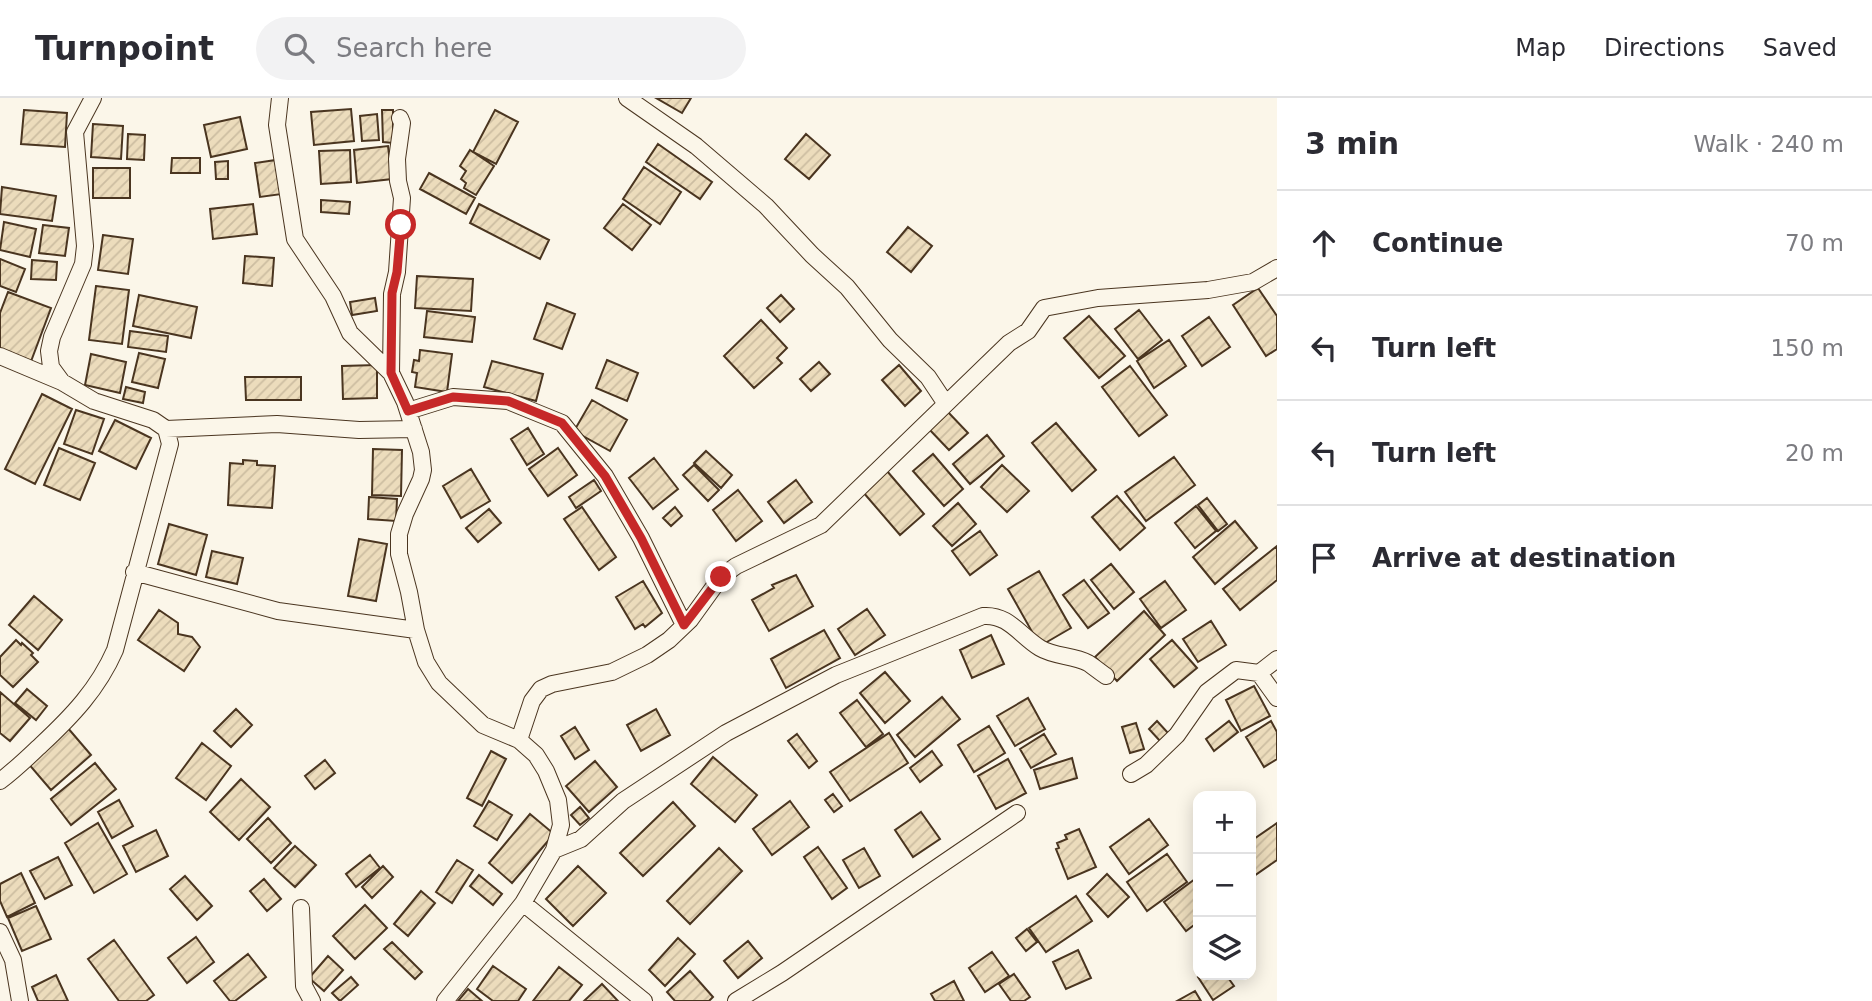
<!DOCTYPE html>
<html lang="en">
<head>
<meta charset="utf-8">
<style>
  body { margin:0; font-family:"DejaVu Sans",sans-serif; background:#f2f2f3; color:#2b2b33 }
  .controls { position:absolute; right:21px; bottom:21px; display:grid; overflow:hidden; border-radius:14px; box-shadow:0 4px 18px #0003 }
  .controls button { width:63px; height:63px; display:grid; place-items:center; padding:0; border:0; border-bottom:2px solid #e1e1e2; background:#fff; color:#2b2b33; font:35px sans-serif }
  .stop { position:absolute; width:21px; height:21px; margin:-16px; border:5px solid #c62828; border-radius:50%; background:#fff }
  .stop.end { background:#c62828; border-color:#fff; box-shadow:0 2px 7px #0008 }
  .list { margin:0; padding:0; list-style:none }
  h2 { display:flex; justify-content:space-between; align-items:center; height:91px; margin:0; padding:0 28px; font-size:30px }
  h2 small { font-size:23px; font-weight:400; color:#7c7c81 }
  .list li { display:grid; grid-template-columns:46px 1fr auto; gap:21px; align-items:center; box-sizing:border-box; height:105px; padding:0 28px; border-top:2px solid #e1e1e2 }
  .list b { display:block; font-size:26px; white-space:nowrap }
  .list em { font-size:23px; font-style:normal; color:#7c7c81 }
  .icon { flex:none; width:38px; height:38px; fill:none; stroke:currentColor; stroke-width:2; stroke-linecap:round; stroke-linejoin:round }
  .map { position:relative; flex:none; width:1277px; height:903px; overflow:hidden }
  header { display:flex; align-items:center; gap:42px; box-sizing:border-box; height:98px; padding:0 35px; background:#fff; border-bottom:2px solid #e1e1e2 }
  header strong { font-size:33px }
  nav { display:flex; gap:38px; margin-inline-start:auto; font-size:24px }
  .search { width:490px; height:63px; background:#f2f2f3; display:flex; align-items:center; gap:18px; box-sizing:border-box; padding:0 24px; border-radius:38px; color:#7c7c81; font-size:26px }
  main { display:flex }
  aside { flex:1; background:#fff }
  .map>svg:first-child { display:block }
  .building { fill:url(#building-hatch); stroke:#4a3520; stroke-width:2 }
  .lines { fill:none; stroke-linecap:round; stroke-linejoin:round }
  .street-casing { stroke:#4a3520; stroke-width:18 }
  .street { stroke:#fbf6e9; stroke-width:16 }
  .route { stroke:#c62828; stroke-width:9 }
</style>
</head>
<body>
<header>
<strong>Turnpoint</strong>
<div class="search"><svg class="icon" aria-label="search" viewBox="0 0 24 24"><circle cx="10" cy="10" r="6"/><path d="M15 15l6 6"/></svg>Search here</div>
<nav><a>Map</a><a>Directions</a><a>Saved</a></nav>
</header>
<main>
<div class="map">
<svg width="1277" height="903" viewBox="0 0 1277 903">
  <defs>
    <pattern id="building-hatch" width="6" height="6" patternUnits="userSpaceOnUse" patternTransform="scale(1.75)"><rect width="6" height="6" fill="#ecdcbc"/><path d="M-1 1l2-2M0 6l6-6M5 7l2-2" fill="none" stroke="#ccbda1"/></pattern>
  </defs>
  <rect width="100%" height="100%" fill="#fbf6e9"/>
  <path class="building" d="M656 0H691L682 15Z
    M351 11 354 43 314 47 311 14Z
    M24 12 67 15 65 49 21 46Z
    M382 12H393V45L383 44Z
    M495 12 518 24 496 66 473 54Z
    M377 16 379 42 362 43 360 18Z
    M240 19 247 51 211 59 204 27Z
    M93 26 123 28 121 61 91 59Z
    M128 36 145 37 144 62 127 61Z
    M806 36 830 57 809 81 785 61Z
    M658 46 712 84 700 101 646 64Z
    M388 48 392 81 357 85 354 52Z
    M350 52 351 84 321 86 319 53Z
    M470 52 494 68 476 97 464 90 466 85 461 81 466 73 460 68Z
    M172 60H200V75H171Z
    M276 62 282 96 260 99 255 65Z
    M228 63V81H216L215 64Z
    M644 69 681 94 660 126 623 101Z
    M93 70H130V100H93Z
    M429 75 475 100 466 116 420 91Z
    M2 89 56 98 52 123 0 116Z
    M321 102 350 104 349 116 321 114Z
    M253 106 257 136 213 141 210 111Z
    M479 106 549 142 540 161 470 125Z
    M623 106 651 127 632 152 604 130Z
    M4 124 36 131 30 159 0 152Z
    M43 127 69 130 65 158 39 155Z
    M908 129 932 148 911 174 887 154Z
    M103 137 133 141 128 176 98 172Z
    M245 158 274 160 272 188 243 185Z
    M0 161 25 171 16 194 0 188Z
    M32 162 57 164 56 182 31 181Z
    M417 178 473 181 471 213 415 210Z
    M96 188 129 192 122 246 89 242Z
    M1258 190 1277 218V251L1266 258 1233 207Z
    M8 194 51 210 30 266 0 255V215Z
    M139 197 197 209 191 240 133 228Z
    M781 197 794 211 780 224 767 210Z
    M375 200 377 213 352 217 350 204Z
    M547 205 575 216 562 251 534 241Z
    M1139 212 1162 242 1138 261 1115 231Z
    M427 213 475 219 472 244 424 239Z
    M1089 218 1125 258 1099 280 1064 240Z
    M1209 219 1230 249 1202 268 1182 238Z
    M761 222 787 250 777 260 782 265 754 290 724 258Z
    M130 233 168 238 166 254 128 249Z
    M1169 242 1186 268 1154 290 1137 263Z
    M420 252 452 256 447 294 415 289 417 275 412 274 414 262 419 263Z
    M139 255 165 261 158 290 132 284Z
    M91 256 126 264 120 295 85 287Z
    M607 262 638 275 627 303 596 290Z
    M492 263 543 276 536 303 484 289Z
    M819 264 830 276 811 293 800 281Z
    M377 267V300L343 301 342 268Z
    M899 267 921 293 905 308 882 282Z
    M1130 268 1167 317 1139 338 1102 289Z
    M245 279H301V302H246Z
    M126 289 145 294 143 305 123 301Z
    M42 296 72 311 35 386 5 371Z
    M592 302 627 322 610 353 574 333Z
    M76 312 104 321 92 356 64 346Z
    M947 313 968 335 949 352 928 330Z
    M115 322 151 340 136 371 99 353Z
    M1056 325 1096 372 1072 393 1032 345Z
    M528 330 544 356 527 367 511 341Z
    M987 337 1004 358 970 386 953 366Z
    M59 350 95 365 80 402 44 387Z
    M558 350 577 377 548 398 529 371Z
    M373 351 402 352 401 398 372 397Z
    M706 353 732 377 721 390 694 365Z
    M933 356 963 391 944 408 913 373Z
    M1174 359 1195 387 1146 423 1125 394Z
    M654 360 678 391 653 411 629 380Z
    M243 362 257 363V367L275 368 272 410 228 407 230 365 243 366Z
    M694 367 719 392 708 403 683 377Z
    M1002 367 1029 393 1007 414 981 389Z
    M471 371 490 403 461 420 443 388Z
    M887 373 924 416 900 437 863 394Z
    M594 382 601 393 576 410 569 399Z
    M796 382 812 404 784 425 768 404Z
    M738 392 762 423 736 443 713 412Z
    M1117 398 1145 430 1120 452 1092 419Z
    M369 399 397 401 396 423 368 421Z
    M1207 400 1227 426 1218 433 1198 407Z
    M958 405 976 426 952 448 933 428Z
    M1196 408 1216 433 1195 450 1175 425Z
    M582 409 616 459 599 472 564 421Z
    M675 409 682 418 671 428 663 420Z
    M489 411 501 425 478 444 466 430Z
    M1235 423 1257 450 1215 486 1193 459Z
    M169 426 207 437 196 477 158 466Z
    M980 433 997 457 970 477 952 453Z
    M359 441 387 446 376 503 348 498Z
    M1277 448V482L1240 512 1223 491Z
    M212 453 243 460 237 486 206 479Z
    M1111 466 1134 494 1114 511 1091 482Z
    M1039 473 1071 530 1040 548 1008 491Z
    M796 477 813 508 769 533 752 502 774 490 772 487Z
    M1084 482 1109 515 1088 530 1063 497Z
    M643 483 662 515 645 529 643 526 635 531 616 499Z
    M1165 483 1186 512 1161 530 1140 501Z
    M34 498 62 522 38 552 9 527Z
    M867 511 885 537 855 557 838 531Z
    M159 512 178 525V536L192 539 200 549 184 573 138 542Z
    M1144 513 1165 537 1117 583 1095 559Z
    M1211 523 1226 547 1198 564 1183 541Z
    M824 532 840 560 786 590 771 561Z
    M991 537 1004 566 972 580 960 552Z
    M16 542 21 547 22 545 33 555 31 557 38 564 13 589 0 577V559Z
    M1172 542 1197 570 1174 589 1150 561Z
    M885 574 910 603 885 625 860 595Z
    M1254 588 1270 618 1241 633 1226 602Z
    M27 591 47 608 36 622 15 605Z
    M0 594 30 620 10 643 0 635Z
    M942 599 960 621 915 659 897 637Z
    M1028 600 1045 631 1015 648 997 618Z
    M857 602 883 636 866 649 840 615Z
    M236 611 252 627 231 649 214 633Z
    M656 611 670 637 641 653 627 627Z
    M1157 623 1168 635 1160 643 1149 631Z
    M1229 623 1238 634 1214 653 1206 641Z
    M1271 623 1277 634V661L1264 669 1246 639Z
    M1136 625 1144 651 1130 655 1122 629Z
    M989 628 1005 655 974 674 958 647Z
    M67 629 91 657 51 692 27 664Z
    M575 629 589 652 575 661 561 638Z
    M889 635 908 665 850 703 830 674Z
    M797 636 817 663 809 670 788 643Z
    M1044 636 1056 656 1031 670 1020 651Z
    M202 645 231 668 206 702 176 680Z
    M491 653 506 661 482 708 467 700Z
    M932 653 942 667 920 684 910 670Z
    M713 659 757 697 735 724 691 686Z
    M1072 660 1077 680 1040 691 1034 672Z
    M1008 661 1026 695 996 711 978 678Z
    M325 662 335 675 315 691 305 678Z
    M595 663 617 689 589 714 566 688Z
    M95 665 116 691 71 727 51 701Z
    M241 681 270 709 239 742 210 714Z
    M833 696 842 708 834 714 825 702Z
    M119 702 133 728 112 740 98 714Z
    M489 703 512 717 497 742 474 728Z
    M790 703 809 729 772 757 753 731Z
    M673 704 695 728 643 778 620 755Z
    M580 709 589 720 580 727 571 717Z
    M921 714 940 741 913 759 895 732Z
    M530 716 554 736 512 785 489 765Z
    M268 720 291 745 271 765 247 741Z
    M1149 721 1168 747 1129 776 1110 749Z
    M98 725 127 776 94 795 65 745Z
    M1277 725V762L1251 780V743Z
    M1079 731 1096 769 1068 781 1056 751 1059 750 1057 745 1067 741 1065 737Z
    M156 732 168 758 136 774 123 748Z
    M295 748 316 767 295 789 274 770Z
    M818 749 847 790 832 801 804 759Z
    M719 750 742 773 690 826 667 803Z
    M864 750 880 778 859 790 843 762Z
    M1167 756 1187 784 1147 813 1127 784Z
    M370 757 380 770 356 789 346 776Z
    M58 759 72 787 45 801 30 773Z
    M457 762 473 772 452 805 436 794Z
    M383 768 393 779 372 800 362 789Z
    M578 768 606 795 573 828 546 801Z
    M21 775 35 805 7 819 0 803V786Z
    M1107 776 1129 799 1108 819 1087 796Z
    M479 777 502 796 493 807 470 788Z
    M185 778 212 808 197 822 170 791Z
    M264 781 281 801 267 813 250 793Z
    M1195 781 1198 784V824L1186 833 1164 804Z
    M421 793 435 805 408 838 394 826Z
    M1076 798 1092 823 1046 854 1029 830Z
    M365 807 387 830 355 861 333 838Z
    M36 808 51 841 22 853 8 820Z
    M1027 831 1037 844 1026 853 1016 840Z
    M196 839 214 864 187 885 168 860Z
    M678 840 695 856 665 888 649 872Z
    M114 842 154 897 146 903H119L88 861Z
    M748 843 762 860 738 880 724 863Z
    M392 844 422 874 415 881 384 851Z
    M1078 852 1091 880 1066 891 1053 864Z
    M992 854 1009 878 985 894 969 870Z
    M248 856 266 879 235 903H230L214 883Z
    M328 858 343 872 324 893 309 880Z
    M493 868 526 891 518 903H493L477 891Z
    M559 869 582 887 569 903H533Z
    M690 873 713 899 709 903H675L667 894Z
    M1014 876 1030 899 1024 903H1011L999 886Z
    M56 877 68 903H38L32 889Z
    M1201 877H1226L1234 888 1213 902 1198 879Z
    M351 879 358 887 340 903 332 895Z
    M954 883 964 903H935L931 896Z
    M602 886 618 903H584Z
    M468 891 482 903H458Z
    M1195 893 1201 903H1177Z"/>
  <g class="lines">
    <defs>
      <path id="street" d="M280 0 277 27 295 141 333 198 350 235 391 275 405 304 421 354 423 372 421 381 405 416 399 436V456L409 494 416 532 426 564 439 585 483 627 519 642 536 657 546 673 558 702 561 727 554 752 547 764 523 805 445 903
        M627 0 696 48 766 108 812 157 847 189 890 242 928 279 946 306
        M0 258 62 284 94 303 153 322 166 331 170 346 115 552C98 591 72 618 41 647 28 659 15 672 0 683
        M391 275 392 196 397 174 402 100 398 83 397 61 402 25 400 20
        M62 284 51 269 49 253 52 239 83 166 85 148 75 34 93 0
        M408 313 453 299 508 303 562 325 605 378 641 440 684 527
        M166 331 277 326 359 332 414 331
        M134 474 278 513 416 532
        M1259 575 1277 600
        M519 642 532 603 541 591 552 586 612 574 647 557 669 542 690 522 721 479 736 468 821 427 1009 245 1028 233 1044 210 1098 200 1208 192 1253 184 1277 170
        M1131 676 1146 667 1177 637 1207 594 1236 572 1259 575 1277 561
        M554 752 581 741 623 703 726 635 836 577 983 518C1009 516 1020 538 1040 550 1055 559 1073 557 1088 565 1094 569 1100 574 1106 578
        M523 805 644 903
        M301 810 304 888 312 903
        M0 834 13 862 20 903
        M736 903 782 875 1017 715"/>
    </defs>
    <use href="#street" class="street-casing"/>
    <use href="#street" class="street"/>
  </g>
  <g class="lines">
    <path class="route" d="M401 127 397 174 392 195 391 275 408 313 453 299 508 303 562 325 605 378 641 440 684 527 721 479"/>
  </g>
</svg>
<div class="controls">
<button>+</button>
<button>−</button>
<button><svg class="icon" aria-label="layers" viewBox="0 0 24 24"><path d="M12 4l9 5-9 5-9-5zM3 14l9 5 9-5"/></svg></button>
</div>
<div class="stop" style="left:401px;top:127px"></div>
<div class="stop end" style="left:721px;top:479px"></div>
</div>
<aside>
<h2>3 min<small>Walk · 240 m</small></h2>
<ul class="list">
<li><svg class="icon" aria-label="ahead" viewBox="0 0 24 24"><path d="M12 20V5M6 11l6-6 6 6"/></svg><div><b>Continue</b></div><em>70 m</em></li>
<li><svg class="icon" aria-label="left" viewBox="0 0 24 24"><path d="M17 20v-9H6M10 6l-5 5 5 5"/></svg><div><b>Turn left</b></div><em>150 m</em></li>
<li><svg class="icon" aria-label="left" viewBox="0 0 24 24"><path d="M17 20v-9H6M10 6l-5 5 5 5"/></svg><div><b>Turn left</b></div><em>20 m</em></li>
<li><svg class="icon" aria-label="arrive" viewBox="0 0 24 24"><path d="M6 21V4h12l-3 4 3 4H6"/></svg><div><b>Arrive at destination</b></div></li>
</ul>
</aside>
</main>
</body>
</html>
